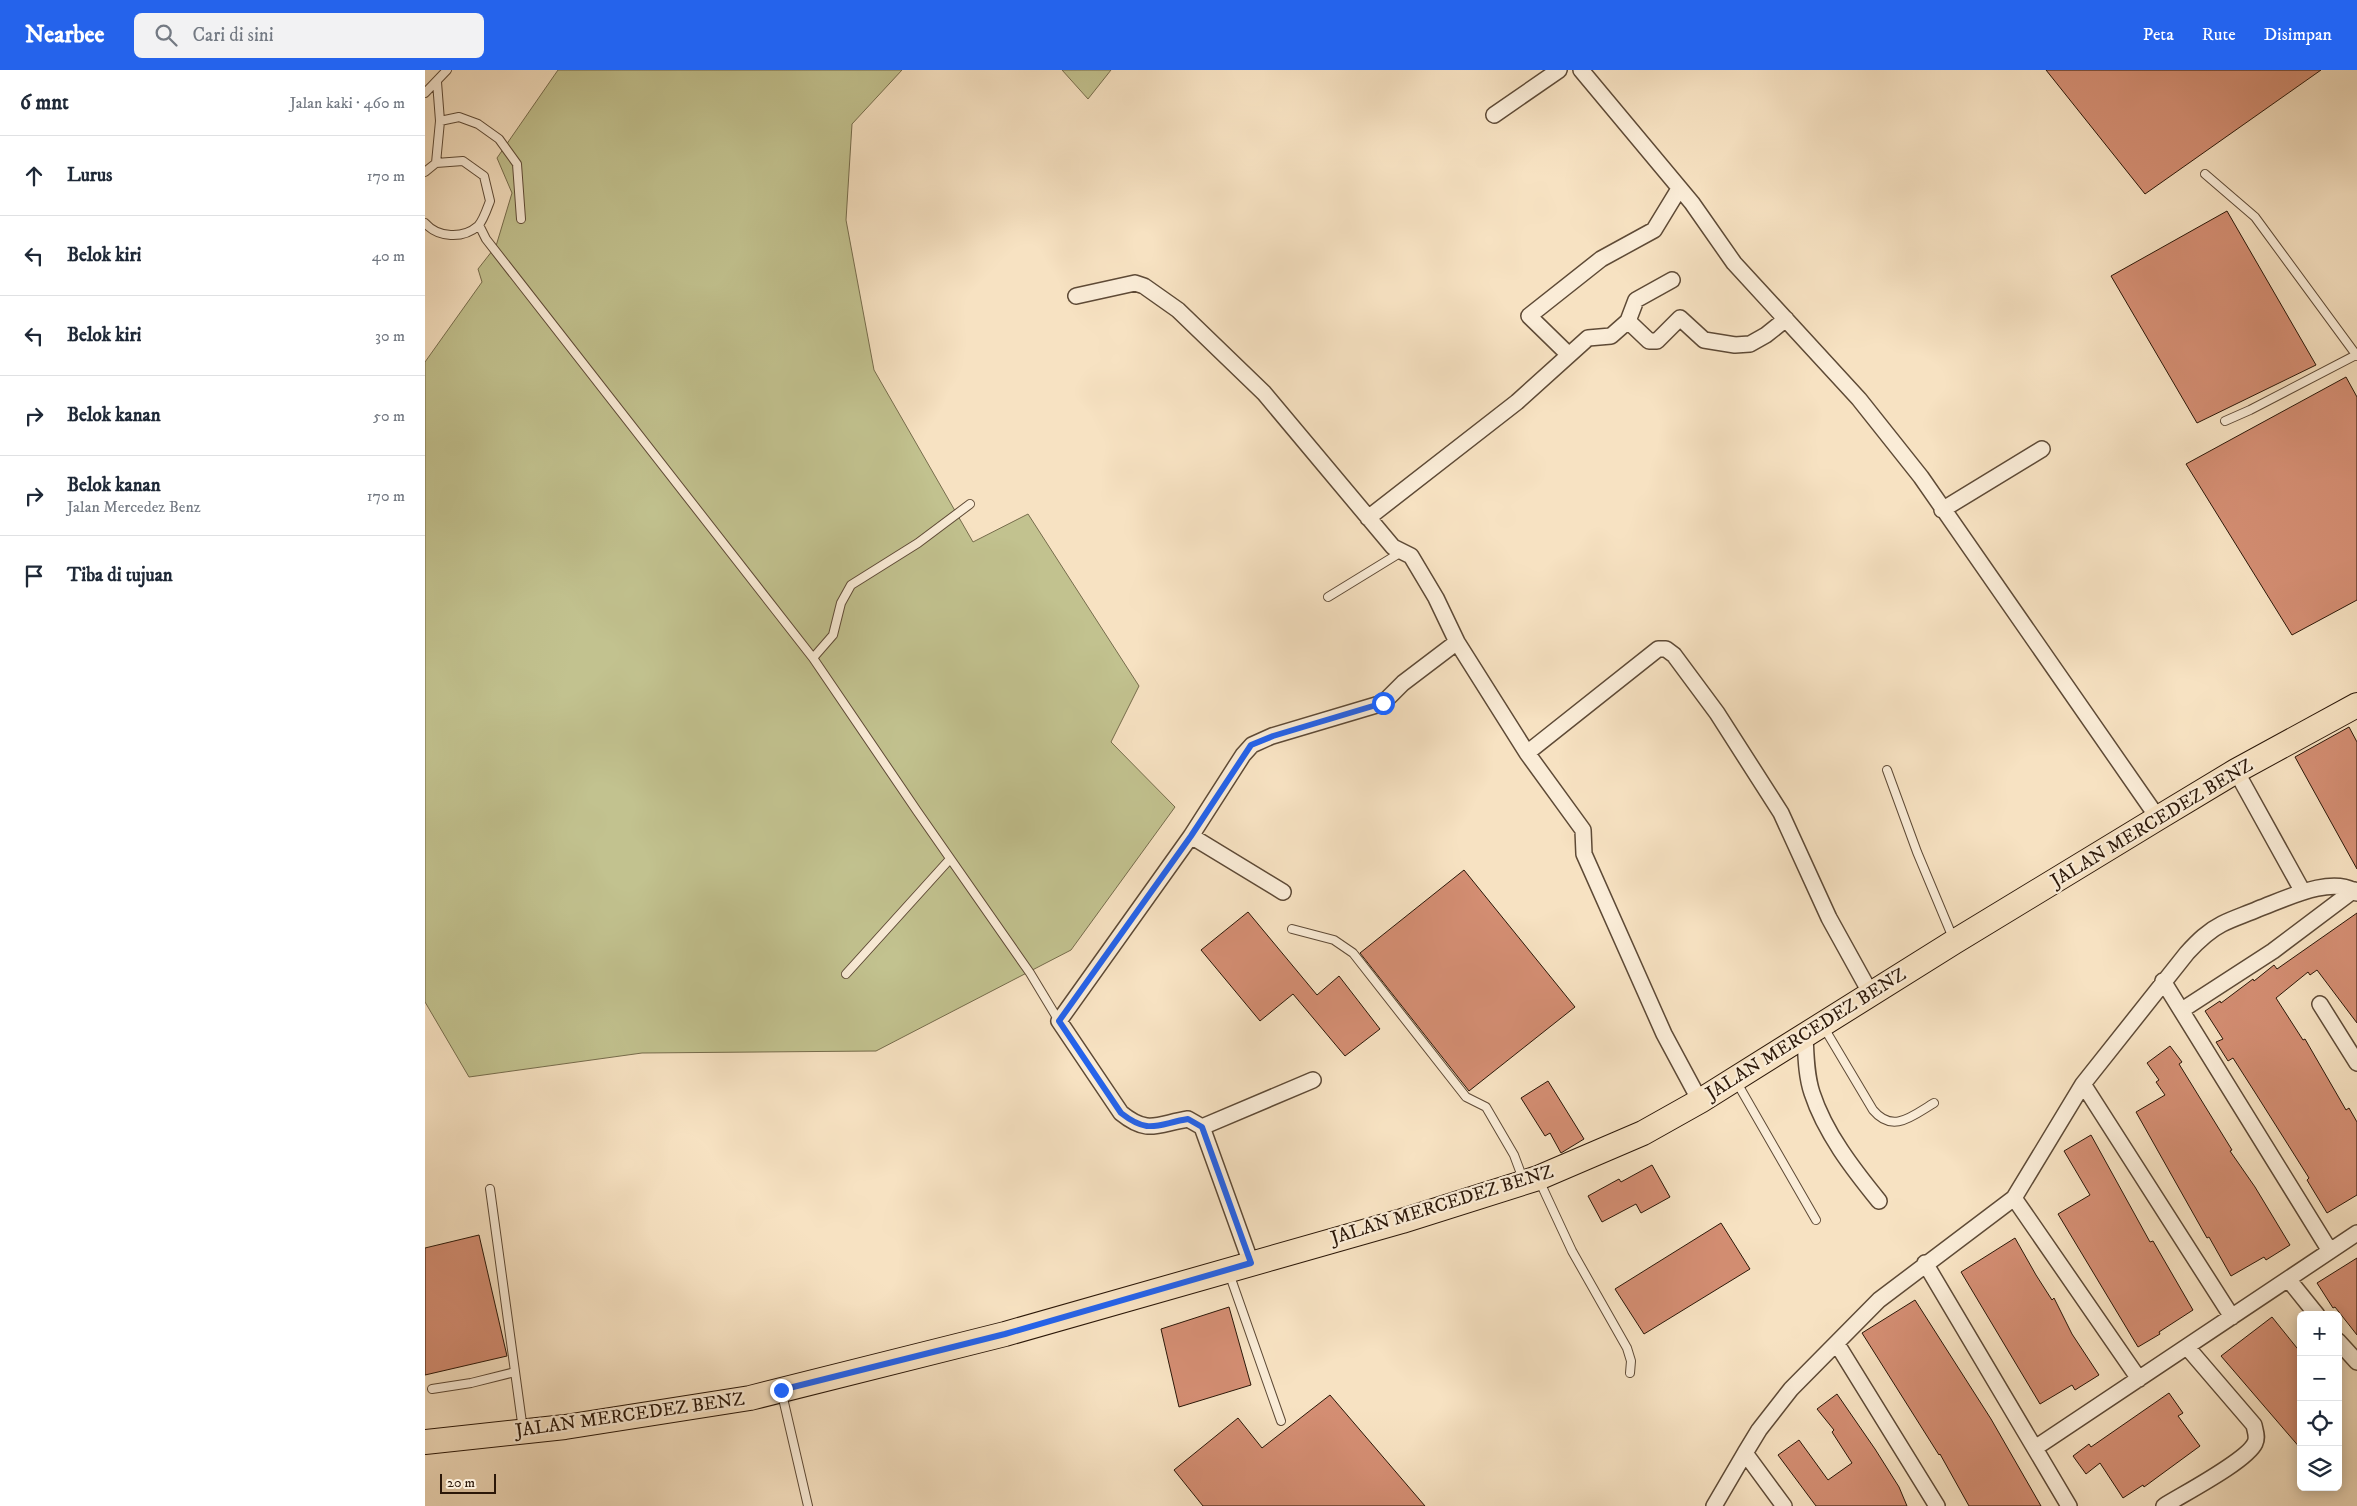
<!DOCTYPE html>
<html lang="id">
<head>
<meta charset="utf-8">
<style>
  body { margin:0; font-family:"IM FELL DW Pica",serif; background:#f2f2f3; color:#1f2937 }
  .controls { position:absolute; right:15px; bottom:15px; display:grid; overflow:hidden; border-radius:8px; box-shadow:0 2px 12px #0003 }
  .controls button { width:45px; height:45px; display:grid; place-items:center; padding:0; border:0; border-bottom:1px solid #e0e1e3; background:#fff; color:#1f2937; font:25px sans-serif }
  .scale { position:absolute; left:15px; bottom:12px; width:56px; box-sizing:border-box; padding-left:5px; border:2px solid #2b1708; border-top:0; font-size:14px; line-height:18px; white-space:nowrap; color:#2b1708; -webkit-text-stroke:4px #faecd7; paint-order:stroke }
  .stop { position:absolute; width:15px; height:15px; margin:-11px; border:4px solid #2563eb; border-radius:50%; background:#fff }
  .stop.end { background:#2563eb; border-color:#fff; box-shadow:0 1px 5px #0008 }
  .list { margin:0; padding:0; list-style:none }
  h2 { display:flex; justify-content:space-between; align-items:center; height:65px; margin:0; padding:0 20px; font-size:21px }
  h2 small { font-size:16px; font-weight:400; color:#747a83 }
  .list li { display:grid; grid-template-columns:32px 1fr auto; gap:15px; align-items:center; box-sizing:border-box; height:80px; padding:0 20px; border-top:1px solid #e0e1e3 }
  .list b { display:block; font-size:19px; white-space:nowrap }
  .list p { margin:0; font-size:16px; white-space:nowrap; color:#747a83 }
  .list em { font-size:16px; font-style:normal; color:#747a83 }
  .icon { flex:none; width:28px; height:28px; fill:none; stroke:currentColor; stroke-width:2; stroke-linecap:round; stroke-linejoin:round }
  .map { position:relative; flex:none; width:1932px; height:1436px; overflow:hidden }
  header { display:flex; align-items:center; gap:30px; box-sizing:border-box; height:70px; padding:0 25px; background:#2563eb; color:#fff }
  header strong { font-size:24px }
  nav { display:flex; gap:28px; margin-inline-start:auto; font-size:18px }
  .search { width:350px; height:45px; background:#f2f2f3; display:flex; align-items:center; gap:12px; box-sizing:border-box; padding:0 18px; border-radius:8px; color:#747a83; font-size:19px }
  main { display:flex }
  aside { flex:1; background:#fff }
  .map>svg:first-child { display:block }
  .green { fill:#c2c28f; stroke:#766c4c }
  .building { fill:#d48e73; stroke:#2b1708 }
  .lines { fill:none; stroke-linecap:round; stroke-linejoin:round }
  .service-casing { stroke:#5e4a36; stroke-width:10 }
  .minor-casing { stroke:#5e4a36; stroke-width:18 }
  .primary-casing { stroke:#2b1708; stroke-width:26 }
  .service { stroke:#faecd7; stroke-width:8 }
  .minor { stroke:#faecd7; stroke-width:15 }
  .primary { stroke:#f7e2c2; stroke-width:24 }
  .route { stroke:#2563eb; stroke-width:6 }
  .labels { text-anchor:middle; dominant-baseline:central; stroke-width:4.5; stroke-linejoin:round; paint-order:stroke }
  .street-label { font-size:19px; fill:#2b1708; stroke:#faecd7 }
</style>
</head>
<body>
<header>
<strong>Nearbee</strong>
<div class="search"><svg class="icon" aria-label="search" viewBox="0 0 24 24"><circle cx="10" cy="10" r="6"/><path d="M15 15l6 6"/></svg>Cari di sini</div>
<nav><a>Peta</a><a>Rute</a><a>Disimpan</a></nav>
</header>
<main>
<aside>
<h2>6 mnt<small>Jalan kaki · 460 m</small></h2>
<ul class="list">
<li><svg class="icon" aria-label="ahead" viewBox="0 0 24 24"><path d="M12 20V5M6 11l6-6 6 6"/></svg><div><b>Lurus</b></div><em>170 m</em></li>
<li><svg class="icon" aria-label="left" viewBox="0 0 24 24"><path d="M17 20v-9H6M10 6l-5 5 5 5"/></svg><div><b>Belok kiri</b></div><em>40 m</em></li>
<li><svg class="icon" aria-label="left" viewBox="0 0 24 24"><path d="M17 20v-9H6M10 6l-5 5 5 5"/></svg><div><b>Belok kiri</b></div><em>30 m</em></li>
<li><svg class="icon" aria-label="right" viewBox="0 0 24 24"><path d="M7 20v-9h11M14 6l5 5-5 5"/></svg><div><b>Belok kanan</b></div><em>50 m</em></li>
<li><svg class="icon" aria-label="right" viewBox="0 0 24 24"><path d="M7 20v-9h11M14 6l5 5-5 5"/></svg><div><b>Belok kanan</b><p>Jalan Mercedez Benz</p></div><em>170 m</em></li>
<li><svg class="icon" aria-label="arrive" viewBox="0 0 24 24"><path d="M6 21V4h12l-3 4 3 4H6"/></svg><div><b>Tiba di tujuan</b></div></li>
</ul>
</aside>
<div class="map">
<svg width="1932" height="1436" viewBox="0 0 1932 1436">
  <rect width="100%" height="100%" fill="#f7e2c2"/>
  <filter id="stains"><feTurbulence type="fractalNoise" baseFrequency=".004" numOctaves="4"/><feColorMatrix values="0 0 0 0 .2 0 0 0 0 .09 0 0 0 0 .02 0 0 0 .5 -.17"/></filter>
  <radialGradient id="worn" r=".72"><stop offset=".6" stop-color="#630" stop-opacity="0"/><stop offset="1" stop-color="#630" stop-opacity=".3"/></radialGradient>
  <path class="green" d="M133 0H477L427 54 421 150 449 300 548 472 603 444 714 616 686 672 750 737 646 880 451 981 217 983 44 1007 0 932V292L57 212 53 199 71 176 87 123 72 88Z
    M637 0H686L663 29Z"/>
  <path class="building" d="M1621 0H1896L1720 124Z
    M1802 141 1891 295 1772 353 1686 206Z
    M1921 307 1932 327V530L1867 565 1761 394Z
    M1924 657 1932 672V799L1870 687Z
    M1039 800 1150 937 1044 1021 935 883Z
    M823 842 892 925 914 906 955 959 920 986 868 924 835 951 776 880Z
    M1932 843V953L1892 900 1885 905 1883 902 1851 928 1878 970 1880 969 1921 1040 1924 1038 1932 1052V1125L1902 1143 1882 1110 1884 1108 1831 1024 1808 988 1803 991 1791 972 1798 969 1780 941 1795 931 1796 933 1828 909 1829 911 1849 895 1852 899Z
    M1745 976 1757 992 1754 994 1807 1080 1805 1081 1830 1117 1865 1175 1841 1190 1839 1187 1806 1206 1784 1167 1782 1168 1711 1042 1740 1025 1731 1012 1734 1010 1722 993Z
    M1123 1011 1159 1069 1136 1083 1125 1063 1120 1066 1096 1028Z
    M1666 1065 1725 1172 1728 1171 1768 1240 1734 1262 1735 1264 1713 1277 1633 1144 1665 1125 1639 1081Z
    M1227 1095 1245 1127 1216 1143 1211 1134 1177 1152 1163 1126 1194 1109 1196 1112Z
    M1296 1153 1325 1199 1219 1264 1190 1219Z
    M54 1165 82 1286 0 1305V1178Z
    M1590 1168 1611 1205 1627 1230 1629 1228 1647 1264 1674 1305 1650 1320 1647 1315 1615 1334 1536 1202Z
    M1932 1188V1265L1910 1237 1908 1238 1892 1213Z
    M1490 1230 1566 1349 1616 1436H1544L1515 1384 1514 1385 1437 1263Z
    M804 1237 826 1315 754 1337 736 1259Z
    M1847 1247 1876 1283V1379L1796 1286Z
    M1744 1323 1758 1343 1753 1346 1775 1376 1719 1417 1718 1415 1698 1428 1675 1393 1661 1404 1648 1386 1664 1374 1666 1377Z
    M1412 1324 1450 1379 1474 1417 1482 1436H1391L1353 1385 1374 1370 1403 1410 1427 1393 1407 1362 1409 1360 1392 1339Z
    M905 1325 1000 1436H778L749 1400 813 1348 837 1378Z"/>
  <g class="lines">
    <defs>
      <path id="service" d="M0 23 22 0
        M15 51 34 47 53 54 74 69 92 94 96 149
        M11 93 15 51 12 12
        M0 102 11 93 38 91 59 106 65 131C62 139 58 151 53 156 38 169 13 168 0 153
        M1780 104 1830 147 1932 286
        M54 155 61 169 388 588 492 741 605 903 634 951
        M1800 351 1825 340 1931 285
        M903 527 978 481
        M388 588 408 565 416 533 426 515 493 473 545 434
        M1462 700 1492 782 1528 868
        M867 859 909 870 928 883 1041 1027 1061 1037 1089 1085 1098 1109
        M421 904 525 789
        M1398 956 1448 1040C1468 1064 1487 1046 1509 1033
        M1311 1011 1391 1150
        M1114 1110 1147 1181 1202 1278 1206 1291 1205 1303
        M65 1119 98 1360
        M804 1203 856 1351
        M7 1319 46 1313 90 1302
        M357 1324 383 1436"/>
      <path id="minor" d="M1156 0 1267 133 1309 193 1434 329 1496 407 1733 748
        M1069 45 1134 0
        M651 226 710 213 719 216 753 240 839 323 968 477 986 486 1011 528 1032 572 1102 683 1158 760 1159 784 1239 964 1275 1031
        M1203 251 1211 230 1247 210
        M1144 285 1104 246 1176 189 1229 160 1254 119
        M1517 440 1617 379
        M943 448 1092 332 1163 268 1186 266 1203 251 1224 271H1232L1255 248 1279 270 1310 275 1325 274 1341 265 1361 249
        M1102 683 1233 579H1241L1249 585 1292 643 1356 743 1404 848 1446 924
        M1811 701 1878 822
        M766 766 858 822
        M1738 911 1905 1181
        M1895 934 1932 993
        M1757 940 1848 881 1929 820
        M1380 966C1381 985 1381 1005 1387 1023 1400 1063 1428 1099 1454 1131
        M1658 1014 1807 1247
        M777 1057 888 1010
        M1589 1128 1714 1309
        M826 1193 777 1057 763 1049C732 1054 723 1065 696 1043L634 951 766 766 818 685 827 675 847 666 958 633 978 613 1032 572
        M1500 1193 1644 1436
        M1863 1209 1892 1245
        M1913 1271 1932 1292
        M1412 1274 1512 1436
        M1610 1378 1932 1163
        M1289 1436 1320 1383
        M1359 1436 1320 1383 1334 1360 1366 1319 1454 1230 1589 1128 1658 1014 1762 883C1773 871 1783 861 1797 854 1809 848 1822 844 1833 839 1858 830 1908 804 1932 823
        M1739 1436C1758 1424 1822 1391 1830 1373 1833 1367 1830 1361 1829 1355L1762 1277"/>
      <path id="primary" d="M0 1372 140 1357 325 1328 580 1264 977 1151 1113 1108 1218 1063 1275 1031 1529 872 1733 748 1811 701 1932 635"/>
    </defs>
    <use href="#service" class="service-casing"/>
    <use href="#minor" class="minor-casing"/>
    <use href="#primary" class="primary-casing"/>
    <use href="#service" class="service"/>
    <use href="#minor" class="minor"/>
    <use href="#primary" class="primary"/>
  </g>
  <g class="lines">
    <path class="route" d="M356 1320 580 1264 826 1193 777 1057 763 1049C732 1054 724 1065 696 1043L634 951 766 766 826 675 848 666 958 633"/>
  </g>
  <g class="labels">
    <g class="street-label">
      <text transform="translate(1727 753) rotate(-31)">JALAN MERCEDEZ BENZ</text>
      <text transform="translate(1381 964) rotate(-32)">JALAN MERCEDEZ BENZ</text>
      <text transform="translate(1017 1135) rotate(-17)">JALAN MERCEDEZ BENZ</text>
      <text transform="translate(205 1345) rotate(-8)">JALAN MERCEDEZ BENZ</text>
    </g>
  </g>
  <rect width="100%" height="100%" filter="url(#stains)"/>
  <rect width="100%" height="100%" fill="url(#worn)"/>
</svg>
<div class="controls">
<button>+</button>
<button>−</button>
<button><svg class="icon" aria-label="locate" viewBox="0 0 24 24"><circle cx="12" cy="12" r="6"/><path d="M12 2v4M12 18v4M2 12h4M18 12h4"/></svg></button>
<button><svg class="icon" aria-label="layers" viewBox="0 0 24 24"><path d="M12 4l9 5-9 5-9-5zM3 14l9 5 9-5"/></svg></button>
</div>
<div class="scale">20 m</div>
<div class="stop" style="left:958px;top:633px"></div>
<div class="stop end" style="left:356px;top:1320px"></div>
</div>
</main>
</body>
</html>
